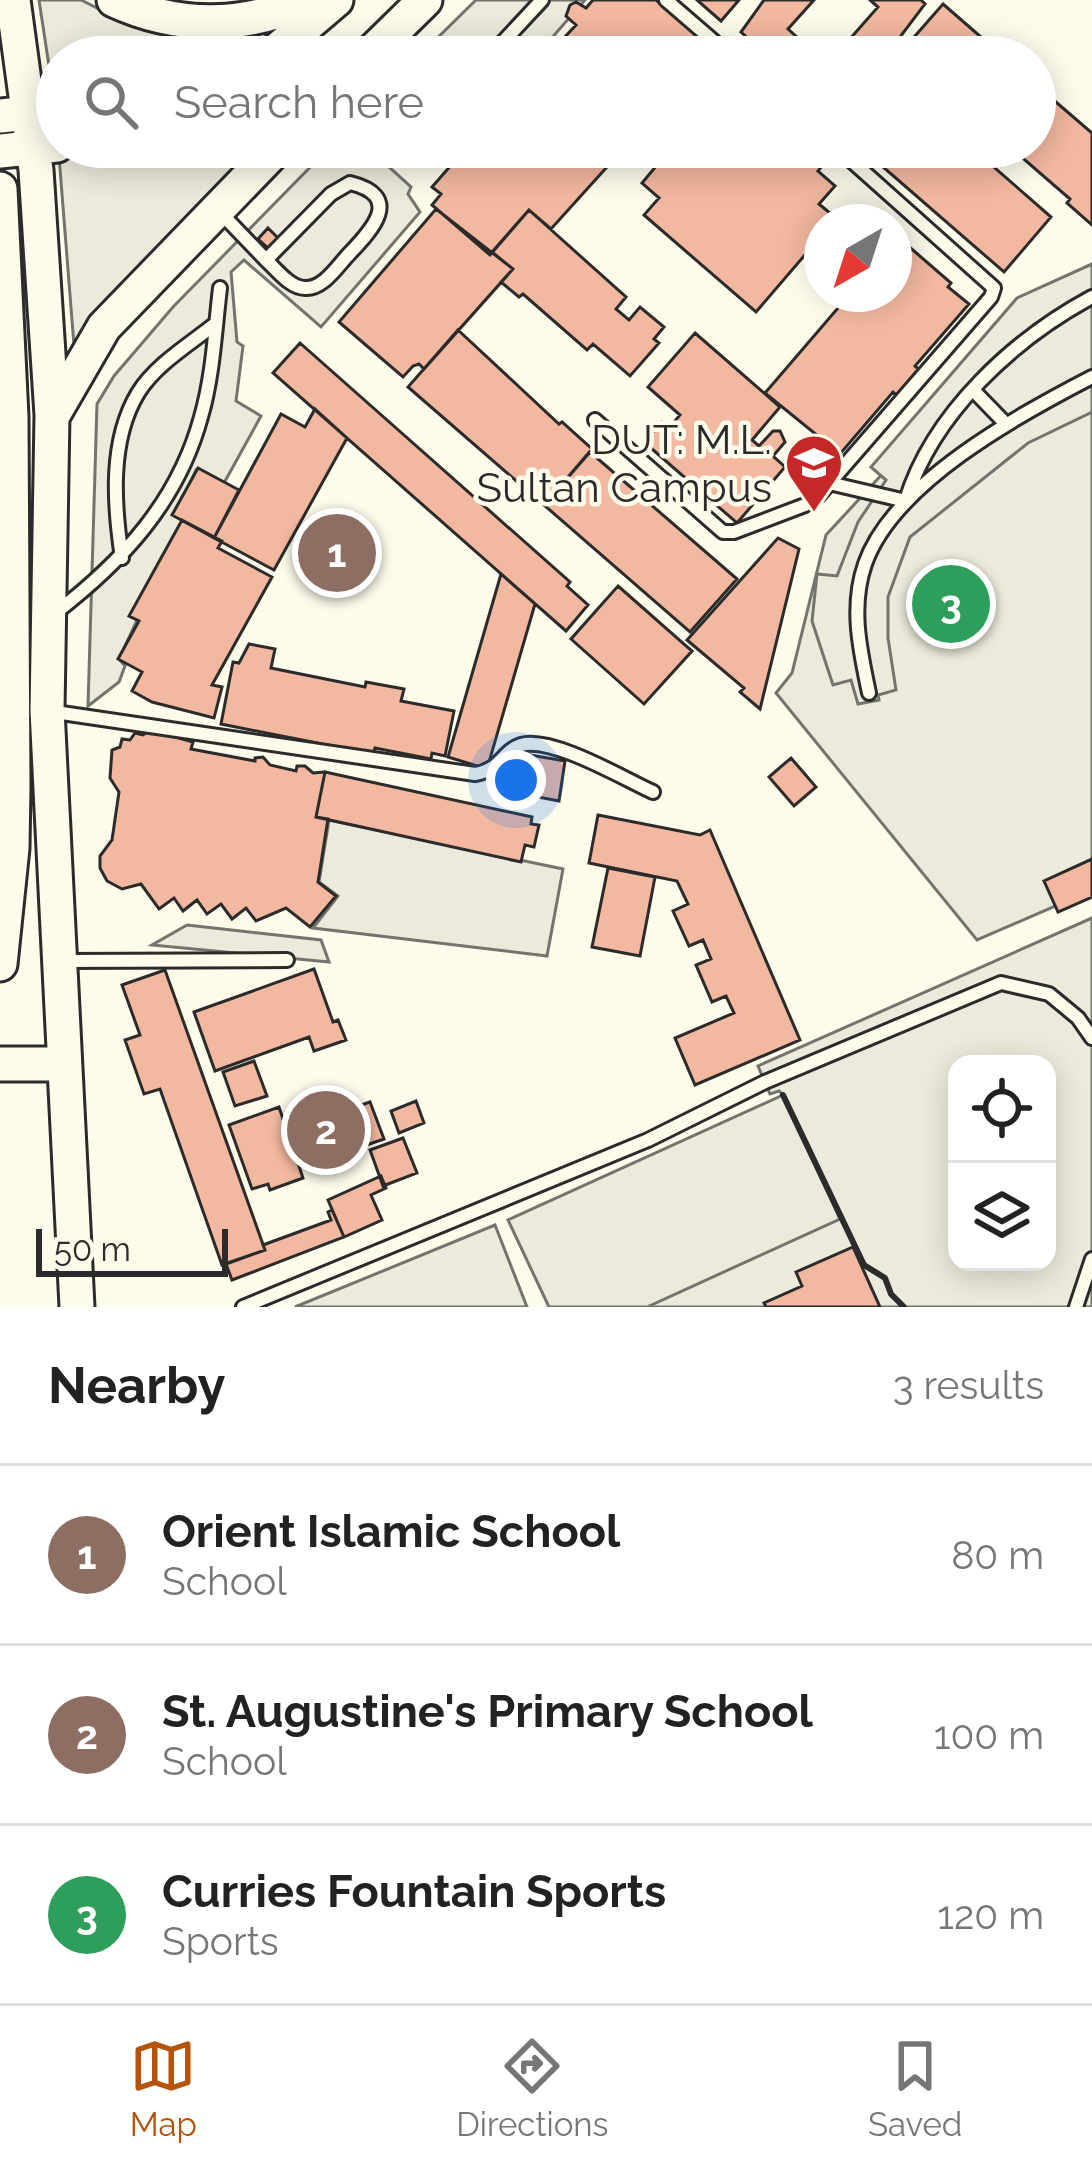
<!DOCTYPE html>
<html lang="en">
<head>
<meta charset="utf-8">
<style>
  body { margin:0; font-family:Raleway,sans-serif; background:#f6f6f6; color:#222 }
  .controls { position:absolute; right:36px; bottom:36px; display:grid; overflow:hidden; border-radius:24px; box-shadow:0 6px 30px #0003 }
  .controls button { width:108px; height:108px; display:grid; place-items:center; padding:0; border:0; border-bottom:3px solid #e0e0e0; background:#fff; color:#222; font:60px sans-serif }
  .compass { position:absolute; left:804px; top:204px; width:108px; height:108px; border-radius:50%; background:#fff; box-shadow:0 6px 30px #0003; rotate:219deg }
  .scale { position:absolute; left:36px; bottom:30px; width:192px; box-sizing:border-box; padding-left:12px; border:6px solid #2b2b2b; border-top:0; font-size:33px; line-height:42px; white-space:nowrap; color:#2b2b2b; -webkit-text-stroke:9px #fdfbea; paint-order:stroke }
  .you { position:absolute; left:516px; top:780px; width:42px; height:42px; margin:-30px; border:9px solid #fff; border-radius:50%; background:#1a73e8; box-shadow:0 0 0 18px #1a73e833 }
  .badge { display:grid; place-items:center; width:78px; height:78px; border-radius:50%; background:#b45309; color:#fff; font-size:39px; font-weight:700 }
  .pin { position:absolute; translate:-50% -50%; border:6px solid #fff; box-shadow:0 3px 12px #0006 }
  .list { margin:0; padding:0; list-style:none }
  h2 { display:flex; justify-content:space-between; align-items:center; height:156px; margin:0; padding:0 48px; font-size:51px }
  h2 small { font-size:39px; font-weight:400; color:#767676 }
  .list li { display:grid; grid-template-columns:78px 1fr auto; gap:36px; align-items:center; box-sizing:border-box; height:180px; padding:0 48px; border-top:3px solid #e0e0e0 }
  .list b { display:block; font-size:45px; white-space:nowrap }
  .list p { margin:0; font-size:39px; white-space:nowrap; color:#767676 }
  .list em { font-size:39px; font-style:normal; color:#767676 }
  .icon { flex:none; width:66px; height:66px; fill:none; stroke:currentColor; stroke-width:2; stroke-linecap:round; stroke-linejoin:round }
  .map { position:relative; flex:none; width:1092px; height:1307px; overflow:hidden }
  .search { position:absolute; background:#fff; box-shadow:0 6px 30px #0003; left:36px; right:36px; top:36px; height:132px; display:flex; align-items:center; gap:30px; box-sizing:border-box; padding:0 42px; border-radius:66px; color:#767676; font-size:45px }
  .sheet { height:696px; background:#fff }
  nav { display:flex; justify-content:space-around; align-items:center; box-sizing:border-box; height:168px; border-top:3px solid #e0e0e0; background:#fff; font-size:33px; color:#767676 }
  nav a { display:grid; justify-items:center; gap:6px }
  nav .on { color:#b45309 }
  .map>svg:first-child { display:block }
  .green { fill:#ecebdb; stroke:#74746e; stroke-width:3; fill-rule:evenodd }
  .parking { fill:#eceadb; stroke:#74746e; stroke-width:3 }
  .building { fill:#f2b8a0; stroke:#2b2b2b; stroke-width:3 }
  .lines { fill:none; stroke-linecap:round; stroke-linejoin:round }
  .lane-casing { stroke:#2b2b2b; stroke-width:18 }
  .secondary-casing { stroke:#2b2b2b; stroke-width:39 }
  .lane { stroke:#fdfbea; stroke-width:12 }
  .secondary { stroke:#fdfbea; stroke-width:33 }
  .wall { stroke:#2b2b2b; stroke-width:6 }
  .labels { text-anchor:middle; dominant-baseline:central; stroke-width:9; stroke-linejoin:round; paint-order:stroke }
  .poi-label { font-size:42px; fill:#2b2b2b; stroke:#fdfbea; text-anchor:end }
</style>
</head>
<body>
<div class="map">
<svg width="1092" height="1307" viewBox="0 0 1092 1307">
  <rect width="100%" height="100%" fill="#fdfbea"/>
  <path class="green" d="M39 0H81L125 22 196 38 271 29 273 34 238 57H57V92H53Z
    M183 147H267L75 358 59 156Z
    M1092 278V890L977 940 776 693 792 673 826 535 1043 300Z
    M1092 918V1307H647L783 1095 779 1091 770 1094 758 1066ZM957 1064H1047V1262H957Z
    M495 1225 527 1307H295Z"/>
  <path class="parking" d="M476 0H585L535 57H418Z
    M330 147H367L411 187 408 194 420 212 321 327 244 260 231 272 237 342 243 346 236 401 261 416 224 483 196 470 175 515 183 521 119 659 125 666 119 682 88 706 97 404 114 376 173 307Z
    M1092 264V412L1028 443 910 537 888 597V638L896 690 878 695 879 700 858 704 851 680 833 685 812 621 817 574 837 576 858 522 886 480 871 467 1017 298Z
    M329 820 563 869 547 956 313 928 338 896 319 882Z
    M187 925 321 940 329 962 152 945Z
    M783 1095 840 1219 647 1307H549L508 1220Z"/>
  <path class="building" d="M593 0H656L723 57H546L576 25 566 16 570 5 576 2 586 8Z
    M697 0H739L721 21Z
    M764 0H814L788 29 819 57H762L759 54 761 50 741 32Z
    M870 0H921L925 4 885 57H834L878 7Z
    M943 4 1004 57H906L901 52Z
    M1035 84 1092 133V225L1067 203 1070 199 1010 147H1035Z
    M467 147H625L551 229 529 210 490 255 432 205 441 194 432 187Z
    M634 147H827L833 152 818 171 835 186 819 204 836 218 822 222V235L756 312 644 215 659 198 642 183 657 165 639 162Z
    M860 147H971L1051 217 1004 272Z
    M436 209 513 269 424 369 419 364 413 366 403 377 339 322Z
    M529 210 626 297 616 309 629 320 640 307 664 327 654 339 659 343 630 376 593 344 587 350 523 294 519 297 501 282 513 269 492 252Z
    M268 228 278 238 268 248 258 239Z
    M899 238 951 283 948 287 969 304 915 366 922 372 900 398 893 392 840 454 765 393 850 294H894V243Z
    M458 330 559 424 562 422 592 449 544 505 408 387Z
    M695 333 780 407 752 440 759 446 773 431H780L785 442 773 456 785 467 737 523 644 442 662 422 669 428 680 415 648 387Z
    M300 343 570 582 567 586 588 605 566 631 273 373Z
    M315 409 347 438 274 570 214 538 281 414 305 427Z
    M803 447 821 464 803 484 785 467Z
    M590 452 737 579 690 632 544 505Z
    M198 468 239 490 214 538 172 515Z
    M182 520 222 541 218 548 272 577 212 685 222 687 214 718 152 702 132 691 142 672 118 659 139 621 129 616Z
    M778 538 799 549 760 709 740 692 744 688 687 640Z
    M501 574 535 604 487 769 448 757Z
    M618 586 692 651 644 704 571 639Z
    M249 644 275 649 271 668 365 687 366 682 404 689 401 701 454 711 445 756 432 753 431 759 375 748 373 754 221 724 233 662 239 663Z
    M150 730 193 742 191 749 255 761V758L263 757 270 765 296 771 297 766H305L313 773 325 772 316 817 328 819 318 882 336 896 310 927 286 908 256 921 246 908 232 919 221 904 207 914 197 900 183 911 174 898 159 909 141 884 122 889 107 881 100 868V856L112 840 119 792 110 778 112 750 120 747 122 739 130 740 135 733 143 735Z
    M519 753 565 761 559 801 512 792Z
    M791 758 816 787 794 806 769 777Z
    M325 772 532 817 531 824 539 825 534 847 525 845 521 862 316 817Z
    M598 815 700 835 710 830 800 1040 695 1085 675 1038 734 1013 726 996 712 1002 696 965 711 959 703 940 689 946 673 911 688 904 677 881 589 863Z
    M1092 859V897L1058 912 1044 881Z
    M608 868 655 877 640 956 592 947Z
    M314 969 333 1022 338 1020 346 1040 314 1051 309 1037 215 1071 194 1012Z
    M165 970 265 1250 222 1265 160 1089 144 1094 125 1040 140 1035 122 985Z
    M254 1061 267 1096 235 1106 223 1072Z
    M416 1101 424 1123 399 1133 391 1111Z
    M370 1102 384 1139 355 1149 341 1112Z
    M279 1107 303 1178 270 1190 268 1184 252 1189 229 1125Z
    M403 1138 417 1173 383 1186 370 1150Z
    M381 1176 386 1188 371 1195 382 1220 344 1237 328 1200Z
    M332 1210 344 1237 232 1280 226 1264 265 1250 263 1245 331 1220 328 1212Z
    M853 1247 880 1307H766L764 1303 802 1286 796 1272Z"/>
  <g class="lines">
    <defs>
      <path id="lane" d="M666 0 732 57
        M489 57 542 0
        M350 183C403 196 373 229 350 253 338 265 324 289 305 288 290 288 276 269 266 260L331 194Z
        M218 210 266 260
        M974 391 1006 424
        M595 420 723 532H734L805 505 819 495 991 297 994 288 836 147
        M829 483 906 501
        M906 500C933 413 1014 339 1092 297
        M122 558C114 505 109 441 138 393 155 365 190 344 215 324
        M54 614C122 562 178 502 201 417 213 376 215 330 220 288
        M869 693C860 650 850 607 865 564 893 483 1020 414 1092 377
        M48 711 475 774C501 770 501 752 521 745 552 736 624 779 653 792
        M62 961 287 960
        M243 1307 648 1140 765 1082 1001 983 1049 994 1078 1018 1092 1038
        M1076 1307 1092 1259"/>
      <path id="secondary" d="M13 0 36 170 52 415 47 710 77 1307
        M114 0C177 29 244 29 306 0
        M269 57 336 0
        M367 57 425 0
        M0 116 57 110
        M0 151 57 145
        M0 189 11 417 13 786 12 848 0 964
        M53 415 104 327 278 147
        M0 1064H64"/>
    </defs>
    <use href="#lane" class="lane-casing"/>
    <use href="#secondary" class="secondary-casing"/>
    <use href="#lane" class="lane"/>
    <use href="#secondary" class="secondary"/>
    <path class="wall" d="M783 1095 864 1265 885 1278 891 1294 904 1307"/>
  </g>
  <defs>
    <symbol id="university-pin" viewBox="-11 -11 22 30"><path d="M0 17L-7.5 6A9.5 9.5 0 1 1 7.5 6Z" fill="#c62828" stroke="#fdfbea"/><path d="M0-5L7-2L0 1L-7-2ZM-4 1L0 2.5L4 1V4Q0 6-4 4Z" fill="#fff"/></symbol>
  </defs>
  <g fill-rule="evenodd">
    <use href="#university-pin" x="781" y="430" width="66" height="90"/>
  </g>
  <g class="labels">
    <g class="poi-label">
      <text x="772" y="439">DUT: M.L.<tspan x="772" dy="48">Sultan Campus</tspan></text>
    </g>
  </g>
</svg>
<div class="controls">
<button><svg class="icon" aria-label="locate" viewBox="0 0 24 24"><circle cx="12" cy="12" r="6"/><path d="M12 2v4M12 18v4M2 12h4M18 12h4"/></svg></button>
<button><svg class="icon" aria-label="layers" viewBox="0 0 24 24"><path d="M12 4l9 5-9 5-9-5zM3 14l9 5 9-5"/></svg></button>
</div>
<svg class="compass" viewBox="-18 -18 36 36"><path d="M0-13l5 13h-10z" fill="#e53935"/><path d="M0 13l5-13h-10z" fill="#767676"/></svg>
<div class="scale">50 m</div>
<div class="you"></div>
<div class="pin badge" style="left:337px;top:553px;background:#8d6e63">1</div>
<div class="pin badge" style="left:326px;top:1130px;background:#8d6e63">2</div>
<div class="pin badge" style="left:951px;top:604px;background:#2e9e5b">3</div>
<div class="search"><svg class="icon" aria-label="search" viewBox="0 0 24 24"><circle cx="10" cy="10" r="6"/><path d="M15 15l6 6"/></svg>Search here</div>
</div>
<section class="sheet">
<h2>Nearby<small>3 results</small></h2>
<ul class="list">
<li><span class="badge" style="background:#8d6e63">1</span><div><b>Orient Islamic School</b><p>School</p></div><em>80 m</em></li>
<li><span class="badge" style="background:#8d6e63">2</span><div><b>St. Augustine's Primary School</b><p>School</p></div><em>100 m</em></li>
<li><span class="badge" style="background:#2e9e5b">3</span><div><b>Curries Fountain Sports</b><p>Sports</p></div><em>120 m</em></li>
</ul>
</section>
<nav>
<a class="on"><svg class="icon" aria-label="map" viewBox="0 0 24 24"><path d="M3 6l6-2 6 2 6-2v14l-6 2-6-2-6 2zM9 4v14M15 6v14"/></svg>Map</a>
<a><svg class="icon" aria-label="directions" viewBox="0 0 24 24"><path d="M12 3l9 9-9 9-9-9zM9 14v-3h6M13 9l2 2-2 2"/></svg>Directions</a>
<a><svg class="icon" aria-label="saved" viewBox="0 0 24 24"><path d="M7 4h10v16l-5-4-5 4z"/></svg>Saved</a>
</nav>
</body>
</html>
